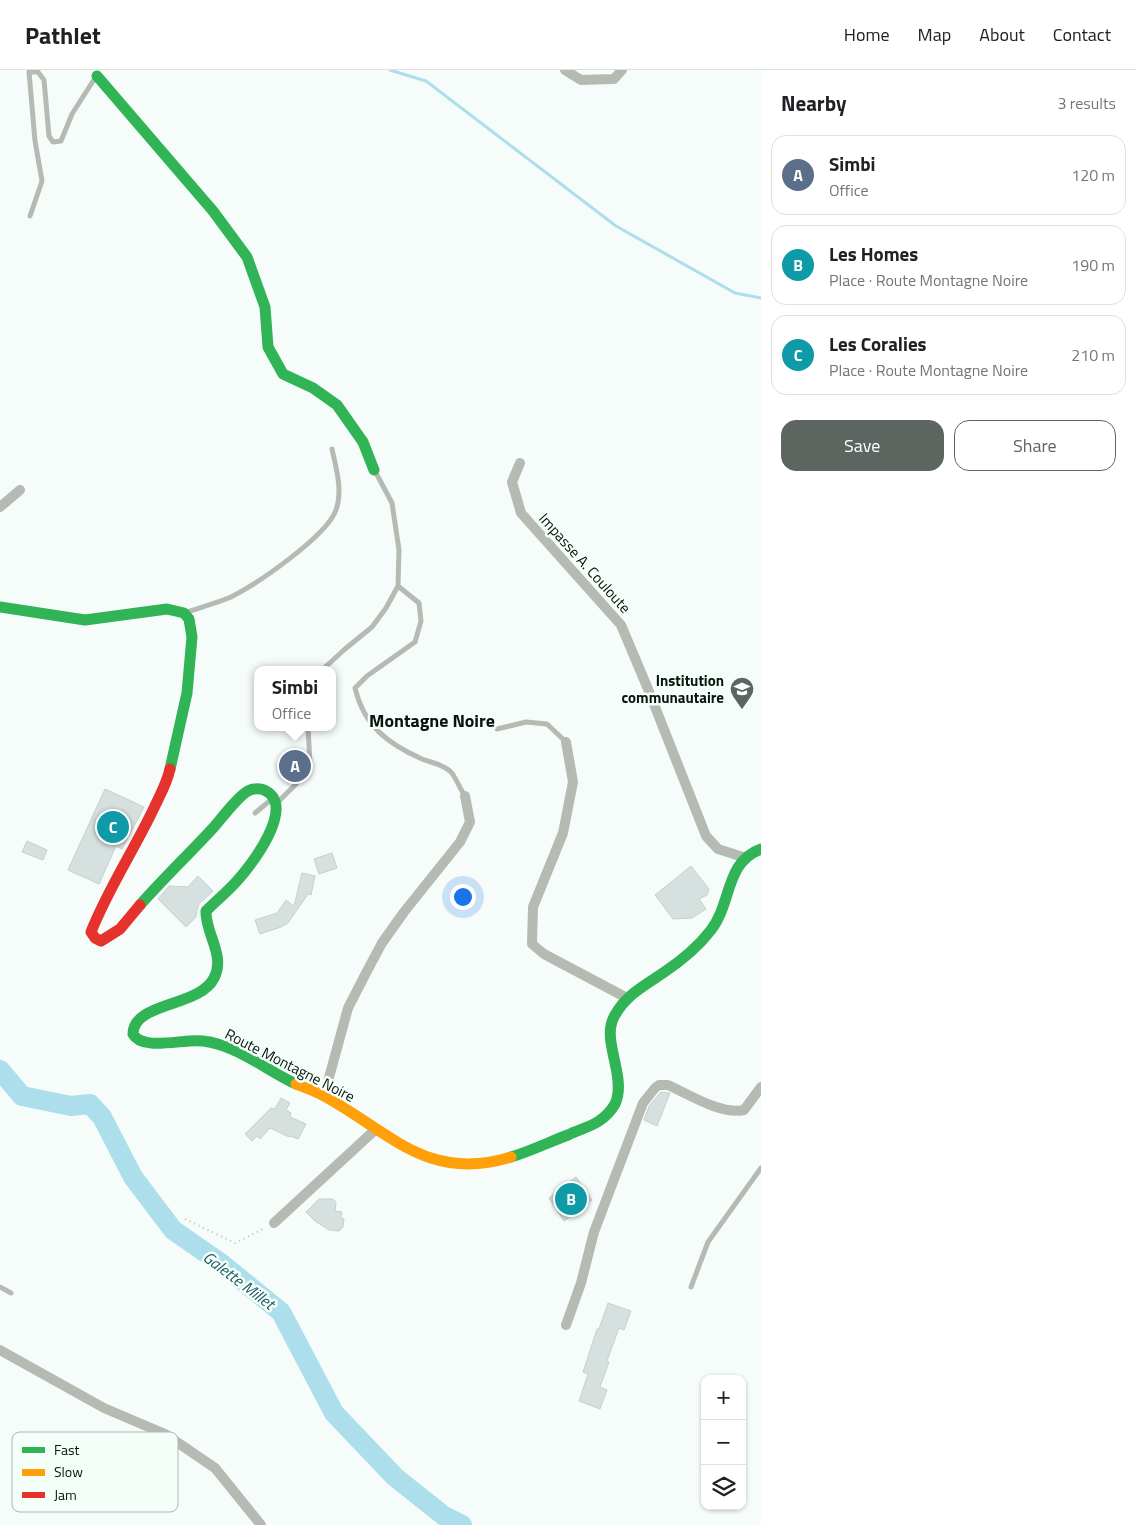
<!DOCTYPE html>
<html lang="en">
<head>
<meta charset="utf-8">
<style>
  body { margin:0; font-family:"Titillium Web",sans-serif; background:#f2f2f2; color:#202124 }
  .controls { position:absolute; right:15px; bottom:15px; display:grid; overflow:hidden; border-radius:10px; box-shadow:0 1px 4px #0004 }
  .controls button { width:45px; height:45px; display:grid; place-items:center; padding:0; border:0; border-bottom:1px solid #e0e0e0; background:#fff; color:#202124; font:25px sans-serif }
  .you { position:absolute; left:462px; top:826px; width:18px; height:18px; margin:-12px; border:4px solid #fff; border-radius:50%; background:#1a73e8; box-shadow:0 0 0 8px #1a73e833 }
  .badge { display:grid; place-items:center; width:32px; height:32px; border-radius:50%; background:#5d6561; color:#fff; font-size:16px; font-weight:700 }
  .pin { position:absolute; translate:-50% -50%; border:2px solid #fff; box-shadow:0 1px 5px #0006 }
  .popup { position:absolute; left:254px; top:596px; width:82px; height:65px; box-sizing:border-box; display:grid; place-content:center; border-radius:10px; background:#fff; filter:drop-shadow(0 1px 4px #0005); font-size:16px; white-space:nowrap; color:#757577 }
  .popup b { font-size:19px; color:#202124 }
  .popup::after { content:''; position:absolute; left:50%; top:100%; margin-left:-10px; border:10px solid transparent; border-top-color:#fff }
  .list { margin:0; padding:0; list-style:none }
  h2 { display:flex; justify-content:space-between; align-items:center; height:65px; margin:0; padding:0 20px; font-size:21px }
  h2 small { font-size:16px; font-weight:400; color:#757577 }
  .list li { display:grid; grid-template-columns:32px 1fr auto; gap:15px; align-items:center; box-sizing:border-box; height:80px; margin:0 10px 10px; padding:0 10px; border:1px solid #e0e0e0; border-radius:15px }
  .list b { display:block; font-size:19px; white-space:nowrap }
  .list p { margin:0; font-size:16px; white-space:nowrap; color:#757577 }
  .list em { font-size:16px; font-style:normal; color:#757577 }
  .actions { display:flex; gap:10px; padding:15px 20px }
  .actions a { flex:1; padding:11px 0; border:1px solid #5d6561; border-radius:15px; text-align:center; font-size:18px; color:#5d6561 }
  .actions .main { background:#5d6561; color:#fff }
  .icon { flex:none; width:28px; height:28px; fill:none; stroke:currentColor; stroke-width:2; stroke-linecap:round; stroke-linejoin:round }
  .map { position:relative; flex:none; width:761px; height:1455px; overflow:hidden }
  header { display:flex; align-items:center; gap:30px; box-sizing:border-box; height:70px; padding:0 25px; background:#fff; border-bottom:1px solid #e0e0e0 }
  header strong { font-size:24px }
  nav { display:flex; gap:28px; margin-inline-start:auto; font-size:18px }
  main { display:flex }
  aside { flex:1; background:#fff }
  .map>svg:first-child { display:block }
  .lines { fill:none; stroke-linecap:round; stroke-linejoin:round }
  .stream { stroke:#acdeec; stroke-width:3 }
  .river { stroke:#acdeec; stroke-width:20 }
  .building { fill:#d6e0de; stroke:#c7d0ce }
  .path { stroke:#b7bbb8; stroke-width:2; stroke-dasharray:1 4; stroke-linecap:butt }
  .lane { stroke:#b5bbb3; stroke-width:5 }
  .street { stroke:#b5bbb3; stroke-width:10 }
  .fast { stroke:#30b455; stroke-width:11 }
  .slow { stroke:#ff9f0a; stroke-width:11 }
  .jam { stroke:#e5322d; stroke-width:11 }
  .labels { text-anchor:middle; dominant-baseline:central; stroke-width:5; stroke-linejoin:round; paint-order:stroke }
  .street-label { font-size:15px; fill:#0a140f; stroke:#f3fff8 }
  .poi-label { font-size:15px; font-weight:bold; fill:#0a140f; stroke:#f3fff8; text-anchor:end }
  .water-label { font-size:16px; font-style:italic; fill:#1f5766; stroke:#f3fff8 }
  .quarter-label { font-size:18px; font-weight:bold; fill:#0a140f; stroke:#f3fff8 }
  .key { fill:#f3fff8; stroke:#adb8b2; stroke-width:1 }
  .key-label { font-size:14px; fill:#0a140f }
</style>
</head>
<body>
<header>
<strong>Pathlet</strong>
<nav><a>Home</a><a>Map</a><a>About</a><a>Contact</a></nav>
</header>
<main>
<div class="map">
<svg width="761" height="1455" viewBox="0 0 761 1455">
  <rect width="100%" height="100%" fill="#f6fcf9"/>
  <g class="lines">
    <path class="stream" d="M390 0 426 11 616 156 735 223 761 228"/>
    <path class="river" d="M0 1000 22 1026 71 1036 90 1034 102 1047 133 1107 173 1160 222 1194 281 1242 334 1343 395 1407 444 1446 462 1455"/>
  </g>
  <path class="building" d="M105 719 144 737 122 779 116 776 99 814 68 800Z
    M27 771 47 780 43 790 22 782Z
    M332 783 337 798 319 804 314 789Z
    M691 796 709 819 707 825 699 829 706 839 692 848 673 849 655 825Z
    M302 803 315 806 311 825 308 824 288 853 281 857 260 864 255 850 277 843 286 830 294 836Z
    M198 806 213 821 199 834 197 840 196 847 186 857 158 829 169 816 188 817Z
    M661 1022 670 1023 657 1056 644 1050 649 1036Z
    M281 1028 290 1033 286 1040 291 1043 290 1047 306 1054 298 1069 290 1066 289 1067 270 1058 260 1069 257 1066 252 1071 245 1064 271 1038 275 1039Z
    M576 1107 592 1130 564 1151 549 1128Z
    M319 1129H333L336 1132 335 1141 342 1142 341 1148 344 1149 343 1157 339 1161 329 1160 315 1151 306 1142Z
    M608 1233 631 1241 624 1260 619 1258 607 1291 609 1292 600 1317 607 1320 600 1339 579 1331 588 1304 583 1302 597 1259H599Z"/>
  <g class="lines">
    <path class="path" d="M185 1149 235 1173 265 1158"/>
    <path class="lane" d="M30 146 42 111 35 71 29 2H38L44 10 49 66 53 72 61 71 72 44 95 8
      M398 516 419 533 421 551 415 572 367 606 355 618C364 656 388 674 422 689 432 693 443 694 451 702 456 708 460 719 465 726
      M187 542C201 537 217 533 231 527 257 514 327 466 336 440 343 420 336 398 332 379
      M322 600 345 579 372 557 386 538 398 516 399 480 392 433 375 401
      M497 659 526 652 547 654 566 672
      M279 731 296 714 310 694 308 657
      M255 743 272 729
      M0 1217 11 1223
      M691 1217 708 1172 761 1098"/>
    <path class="street" d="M565 0 581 10 614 9 622 0
      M520 393 512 412 521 443 621 555 648 619 706 766 718 779 743 787
      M0 437 20 420
      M566 672 573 712 563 763 533 837 532 874 544 884 627 928
      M324 1026 348 938 366 903 382 873 404 842 460 772 470 752 465 726
      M274 1153 376 1059
      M566 1255 581 1213 594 1162 643 1033 655 1018 659 1015H668C690 1025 721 1045 744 1040L761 1017
      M0 1280 104 1338 165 1364 215 1398 261 1455"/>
    <path class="fast" d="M97 6 213 141 247 187 265 237 268 277 283 304 313 318 337 335 363 372 374 400
      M0 537 85 550 167 539 184 543 189 549 192 567 187 623 170 699
      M140 835C164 808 190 783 214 757 222 748 238 726 248 721 253 718 261 718 266 721 296 737 251 796 236 812 227 822 216 831 206 841 205 863 226 886 214 908 200 937 133 932 133 964 143 982 185 968 203 971 237 975 266 1000 296 1014
      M511 1087C531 1081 549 1072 568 1065 578 1060 590 1057 599 1051 605 1047 611 1041 615 1034 621 1022 618 1006 615 993 612 977 606 960 615 945 626 925 645 915 663 903 681 891 698 877 711 860 732 833 725 792 761 779"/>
    <path class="slow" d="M296 1014C306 1018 315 1021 324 1026 390 1062 428 1113 511 1087"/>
    <path class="jam" d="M140 835 120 859 101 871 95 868 91 862C108 819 134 780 154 738 160 725 167 713 170 699"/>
  </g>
  <defs>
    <symbol id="school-pin" viewBox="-11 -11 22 30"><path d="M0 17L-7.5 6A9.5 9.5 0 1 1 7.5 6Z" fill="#5d6561" stroke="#f3fff8"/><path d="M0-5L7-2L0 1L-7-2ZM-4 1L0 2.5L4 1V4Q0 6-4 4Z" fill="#fff"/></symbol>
  </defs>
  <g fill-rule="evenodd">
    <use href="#school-pin" x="728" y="605" width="28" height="38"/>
  </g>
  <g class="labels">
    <g class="street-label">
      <text transform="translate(585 493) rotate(48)">Impasse A. Couloute</text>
      <text transform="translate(290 995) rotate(27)">Route Montagne Noire</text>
    </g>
    <g class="poi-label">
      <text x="724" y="610">Institution<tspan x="724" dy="17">communautaire</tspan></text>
    </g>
    <g class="water-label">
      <text transform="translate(239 1210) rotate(37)">Galette Millet</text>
    </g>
    <g class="quarter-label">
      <text x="432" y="650">Montagne Noire</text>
    </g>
  </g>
  <rect x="12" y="1362" width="166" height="80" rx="8" class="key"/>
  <rect x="22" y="1377" width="23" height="6" fill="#30b455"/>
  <rect x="22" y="1399" width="23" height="7" fill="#ff9f0a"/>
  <rect x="22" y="1422" width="23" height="6" fill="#e5322d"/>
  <g class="key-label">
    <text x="54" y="1385">Fast</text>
    <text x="54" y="1407">Slow</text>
    <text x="54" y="1430">Jam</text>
  </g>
</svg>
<div class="controls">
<button>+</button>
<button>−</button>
<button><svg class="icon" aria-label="layers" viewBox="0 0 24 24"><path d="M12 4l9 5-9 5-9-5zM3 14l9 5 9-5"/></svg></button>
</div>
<div class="you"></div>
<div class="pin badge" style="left:295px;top:696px;background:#5c6f8a">A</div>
<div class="popup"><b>Simbi</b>Office</div>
<div class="pin badge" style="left:571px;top:1129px;background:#0f9aa8">B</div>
<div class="pin badge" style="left:113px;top:757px;background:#0f9aa8">C</div>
</div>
<aside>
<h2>Nearby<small>3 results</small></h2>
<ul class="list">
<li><span class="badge" style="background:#5c6f8a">A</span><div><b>Simbi</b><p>Office</p></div><em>120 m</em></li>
<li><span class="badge" style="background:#0f9aa8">B</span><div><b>Les Homes</b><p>Place · Route Montagne Noire</p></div><em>190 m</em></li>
<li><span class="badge" style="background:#0f9aa8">C</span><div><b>Les Coralies</b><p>Place · Route Montagne Noire</p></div><em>210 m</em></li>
</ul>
<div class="actions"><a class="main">Save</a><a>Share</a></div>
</aside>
</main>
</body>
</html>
